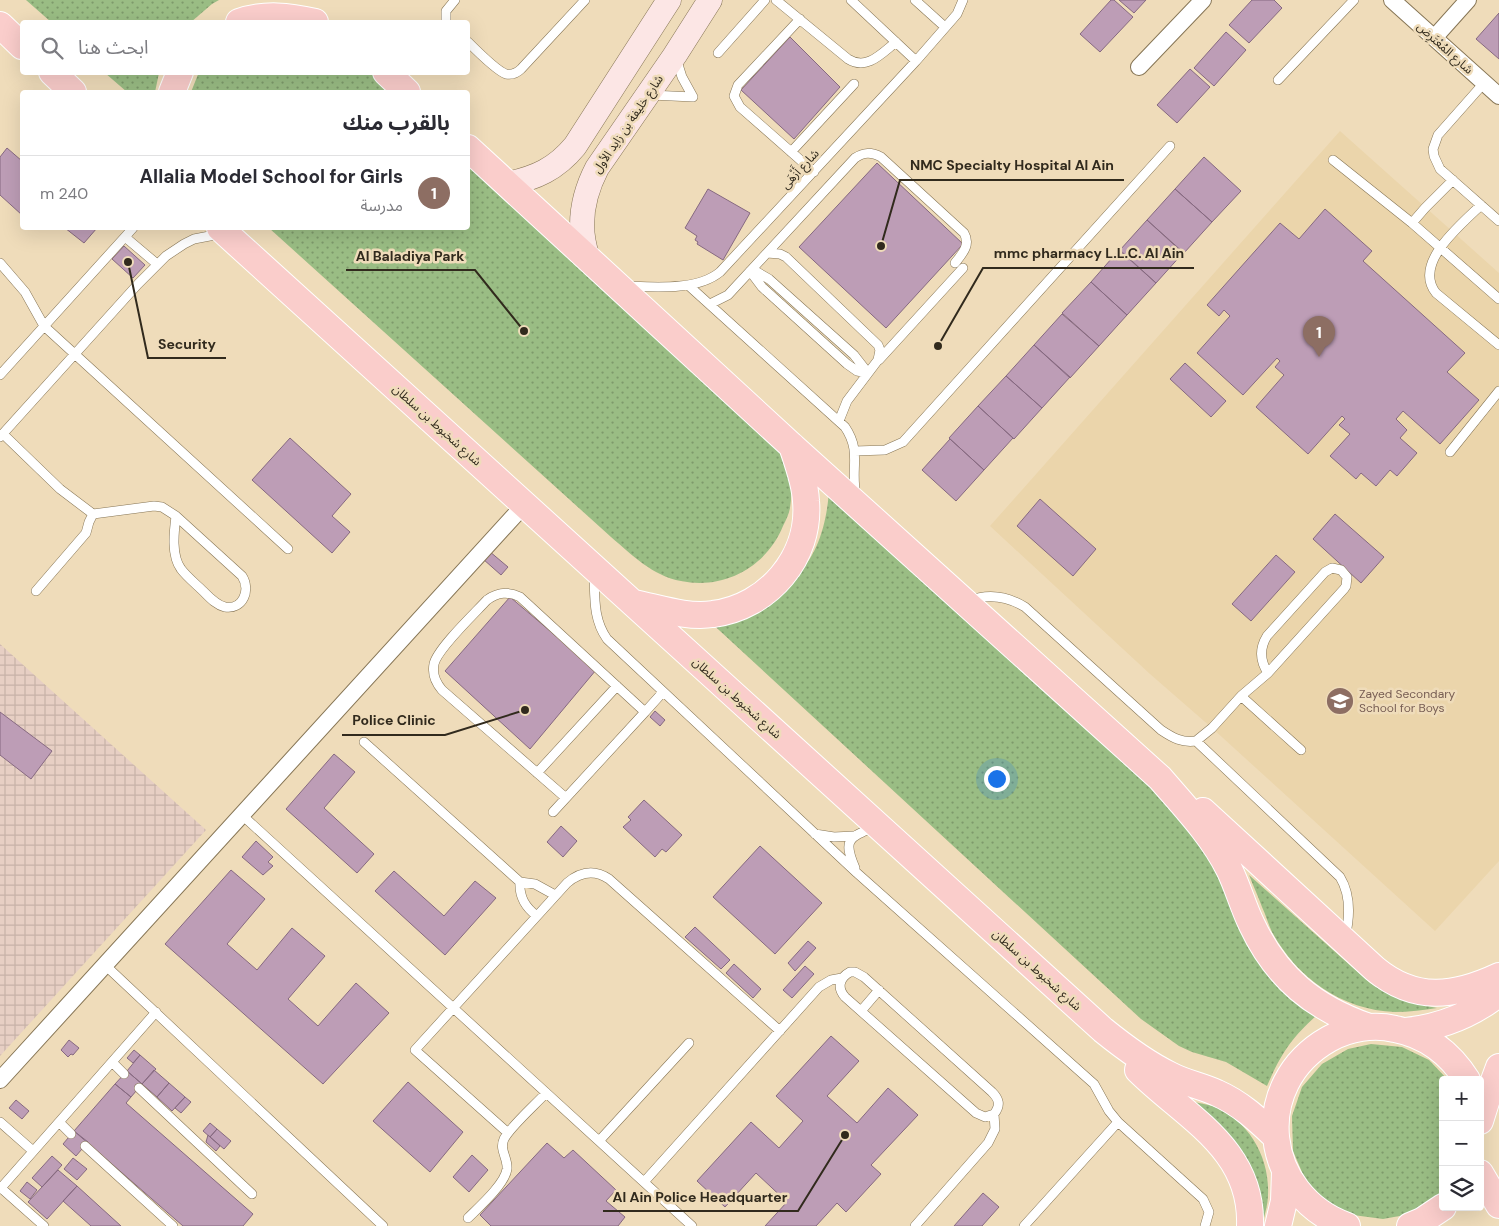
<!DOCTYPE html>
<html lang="ar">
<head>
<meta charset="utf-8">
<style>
  body { margin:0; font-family:"DM Sans","Noto Sans Arabic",sans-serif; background:#f7f7f7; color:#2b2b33; direction:rtl }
  .controls { position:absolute; right:15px; bottom:15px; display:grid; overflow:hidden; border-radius:5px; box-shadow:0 5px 20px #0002 }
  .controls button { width:45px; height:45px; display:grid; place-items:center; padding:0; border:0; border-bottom:1px solid #e1e1e2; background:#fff; color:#2b2b33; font:25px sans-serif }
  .you { position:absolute; left:996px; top:778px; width:18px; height:18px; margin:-12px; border:4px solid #fff; border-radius:50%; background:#1a73e8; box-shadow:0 0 0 8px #1a73e833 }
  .badge { display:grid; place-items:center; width:32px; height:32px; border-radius:50%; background:#0b8043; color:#fff; font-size:16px; font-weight:700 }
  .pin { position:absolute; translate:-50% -41px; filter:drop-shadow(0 1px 2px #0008) }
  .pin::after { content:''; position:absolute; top:26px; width:18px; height:15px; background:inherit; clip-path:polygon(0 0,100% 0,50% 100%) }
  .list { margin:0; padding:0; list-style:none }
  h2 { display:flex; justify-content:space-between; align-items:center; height:65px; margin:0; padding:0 20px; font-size:21px }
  h2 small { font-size:16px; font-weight:400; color:#7c7c81 }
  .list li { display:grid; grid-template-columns:32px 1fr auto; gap:15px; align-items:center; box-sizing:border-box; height:75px; padding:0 20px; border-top:1px solid #e1e1e2 }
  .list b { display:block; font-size:19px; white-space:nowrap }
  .list p { margin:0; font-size:16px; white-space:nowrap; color:#7c7c81 }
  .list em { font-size:16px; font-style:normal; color:#7c7c81 }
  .icon { flex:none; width:28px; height:28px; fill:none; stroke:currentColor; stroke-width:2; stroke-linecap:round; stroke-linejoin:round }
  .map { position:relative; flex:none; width:1499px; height:1226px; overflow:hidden; direction:ltr }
  .search { position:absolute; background:#fff; box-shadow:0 5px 20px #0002; left:20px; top:20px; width:450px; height:55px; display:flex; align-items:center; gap:12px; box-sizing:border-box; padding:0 18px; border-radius:5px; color:#7c7c81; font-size:19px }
  .panel { position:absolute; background:#fff; box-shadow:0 5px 20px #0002; left:20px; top:90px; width:450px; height:140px; border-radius:5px; direction:rtl }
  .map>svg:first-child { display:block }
  .industrial { fill:url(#industrial-grid) }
  .built { fill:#ebd5ab }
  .park { fill:url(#park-dots) }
  .building { fill:#bd9db6; stroke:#866980 }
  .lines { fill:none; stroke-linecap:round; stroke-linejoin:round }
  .lane-casing { stroke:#867555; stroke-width:10 }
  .street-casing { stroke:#867555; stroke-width:18 }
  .secondary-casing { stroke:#867555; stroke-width:25 }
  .primary-casing { stroke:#fff; stroke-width:28 }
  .lane { stroke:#fff; stroke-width:9 }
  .street { stroke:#fff; stroke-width:16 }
  .secondary { stroke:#fce6e5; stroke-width:24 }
  .primary { stroke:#facdcb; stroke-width:26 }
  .labels { text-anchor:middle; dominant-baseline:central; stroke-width:5; stroke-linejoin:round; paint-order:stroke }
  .street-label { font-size:12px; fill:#312a1d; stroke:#efdcba }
  .education-label { font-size:12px; fill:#785e54; stroke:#efdcba; text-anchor:start }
  .leader { fill:none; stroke:#312a1d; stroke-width:2 }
  .callout-dot { fill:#312a1d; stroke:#efdcba; stroke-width:2 }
  .callout-label { font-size:14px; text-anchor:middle; font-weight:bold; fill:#312a1d; stroke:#efdcba; stroke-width:5; stroke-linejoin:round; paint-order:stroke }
</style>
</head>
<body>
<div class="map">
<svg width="1499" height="1226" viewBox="0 0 1499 1226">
  <defs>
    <pattern id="industrial-grid" width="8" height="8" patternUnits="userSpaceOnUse" patternTransform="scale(1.25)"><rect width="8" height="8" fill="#e7cfc4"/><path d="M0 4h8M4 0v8" fill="none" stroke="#c7b2a8"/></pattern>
    <pattern id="park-dots" width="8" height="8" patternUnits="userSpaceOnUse" patternTransform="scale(1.25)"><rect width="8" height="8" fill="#9abd84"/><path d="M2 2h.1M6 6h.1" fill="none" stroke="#7e9a6b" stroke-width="1.8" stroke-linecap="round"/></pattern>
  </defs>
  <rect width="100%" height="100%" fill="#efdcba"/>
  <path class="industrial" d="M0 644 206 830 0 1056Z"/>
  <path class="built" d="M1340 131 1499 273V861L1435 931 1212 728 1150 674 990 526Z"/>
  <path class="park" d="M26 0H219L212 4 191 22H51Z
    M199 72 384 73 406 92H191Z
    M105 73H159L155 92H127Z
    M468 148 787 459C790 475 793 491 790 508 789 514 786 520 783 526 767 566 725 590 681 581 653 576 632 555 611 537L269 228H468Z
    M829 485 1182 804 1247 916 1326 1007C1295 1034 1284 1047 1267 1086L1226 1062 1192 1052 1179 1046 1141 1019 707 619C726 609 746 600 766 590 775 586 786 582 794 576 819 559 829 513 829 485Z
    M1249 875 1370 983C1394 998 1410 1002 1437 1008 1424 1010 1409 1012 1395 1012 1342 1010 1297 978 1272 932 1268 924 1266 915 1262 907 1258 896 1253 885 1249 875Z
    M1371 1044 1402 1047 1429 1060 1448 1080H1443V1189L1432 1201 1405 1215 1383 1219 1353 1215 1326 1201 1305 1179 1293 1151 1292 1116 1302 1087 1322 1064 1348 1049Z
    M1190 1101C1197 1103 1206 1104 1213 1106 1249 1120 1270 1158 1268 1195 1268 1204 1265 1213 1263 1222Z"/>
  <path class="building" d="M1111 0H1114L1133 17 1100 52 1080 34Z
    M1119 0H1146L1134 13Z
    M1252 0H1274L1282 8 1249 43 1229 25Z
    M1499 13V59L1476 39Z
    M1226 32 1246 50 1214 86 1194 68Z
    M790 37 840 87 794 139 741 90Z
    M1190 69 1210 87 1177 123 1157 105Z
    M7 148 22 161V215L0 195V157Z
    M1204 157 1241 191 1212 222 1175 189Z
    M877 163 963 244 886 328 799 247Z
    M708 189 750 213 723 260 697 244 698 242 695 240 697 236 685 228Z
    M1175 189 1212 222 1184 253 1147 220Z
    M1325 209 1372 251 1363 261 1465 353 1447 372 1479 400 1440 444 1403 411 1396 419 1407 430 1400 438 1417 453 1397 476 1390 470 1376 486 1361 473 1356 479 1330 456 1350 434 1339 425 1345 419 1342 416 1308 454 1256 407 1284 375 1275 367 1280 361 1277 358 1243 395 1197 353 1230 316 1224 310 1219 316 1207 305 1280 223 1299 239Z
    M1147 220 1183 253 1156 283 1120 250Z
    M65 228H97L84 243Z
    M124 246 145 265 133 278 112 259Z
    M1119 250 1156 283 1127 315 1091 282Z
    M1091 282 1127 315 1099 346 1062 313Z
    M1062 314 1099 346 1070 378 1034 345Z
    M1034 345 1070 377 1042 408 1006 376Z
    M1185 363 1226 401 1211 417 1170 379Z
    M1006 376 1042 408 1014 439 978 406Z
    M978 406 1013 438 984 470 949 438Z
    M290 438 351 494 332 516 350 532 332 553 252 480Z
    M950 439 984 470 956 501 922 470Z
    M1040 499 1096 549 1073 576 1017 526Z
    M1335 514 1384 557 1361 583 1313 539Z
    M489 551 508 567 501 575 483 559Z
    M1276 555 1295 572 1251 621 1232 604Z
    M510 597 596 670 530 749 445 671Z
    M655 711 665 720 660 726 650 717Z
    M0 712 52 751 31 779 0 755Z
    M334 754 355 772 324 808 374 854 357 873 286 809Z
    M644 800 682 835 666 852 662 849 655 857 623 827 631 820 628 817Z
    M561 826 577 841 563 857 547 842Z
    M256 841 273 857 268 862 273 866 263 875 242 857Z
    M760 846 822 903 775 954 713 897Z
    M231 870 265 899 227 944 257 970 292 928 325 956 288 999 318 1026 356 983 389 1013 323 1084 165 944Z
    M394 871 444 916 475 881 496 898 445 955 375 891Z
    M695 927 730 960 721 969 685 937Z
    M808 941 816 948 795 971 788 963Z
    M734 964 761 989 753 998 726 973Z
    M805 966 814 974 792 998 783 990Z
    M831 1036 859 1061 827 1096 857 1123 888 1088 918 1115 871 1165 881 1174 846 1212 837 1203 816 1226H765L787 1202 756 1173 725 1207 697 1181 751 1122 779 1148 803 1121 776 1096Z
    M69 1040 79 1048 73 1055 71 1054 68 1057 61 1050Z
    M134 1050 140 1055 133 1063 127 1058Z
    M140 1055 156 1069 142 1084 127 1071Z
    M154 1070 169 1083 157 1097 142 1084Z
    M127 1071 142 1084 131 1097 115 1084Z
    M408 1082 463 1132 430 1172 373 1121Z
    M169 1083 185 1097 172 1111 157 1097Z
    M115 1084 131 1097 126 1103 253 1214 243 1226H183L74 1131Z
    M185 1097 191 1102 181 1113 175 1108Z
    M16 1100 29 1111 22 1119 9 1108Z
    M210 1123 217 1129 210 1137 203 1131Z
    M217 1129 231 1141 224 1149 210 1137Z
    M74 1131 88 1142 76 1156 63 1144Z
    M208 1135 220 1146 216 1151 206 1142Z
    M547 1143 564 1158 573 1150 616 1190 606 1201 625 1217 618 1226H491L480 1215Z
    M472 1155 488 1170 469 1192 453 1177Z
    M52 1156 62 1165 42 1187 32 1178Z
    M73 1158 87 1169 77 1180 64 1169Z
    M58 1170 77 1186 47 1219 28 1202Z
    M27 1182 37 1190 30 1199 20 1191Z
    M77 1186 121 1226H91L63 1201Z
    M983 1193 999 1207 982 1226H954Z"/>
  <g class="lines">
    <defs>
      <path id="lane" d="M776 0 848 59C867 71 882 53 896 42
        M851 0 916 61
        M915 0 945 27
        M800 19 738 85 734 96 740 107 814 172
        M446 22V11L455 0
        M468 42C476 50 497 71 506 74 512 75 517 73 521 69L585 0
        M718 53 765 0
        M676 58 682 77 693 97
        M1278 80 1354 0
        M1484 83 1438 135 1433 149 1434 156 1440 169 1499 221
        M651 95 693 97
        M791 152 854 84
        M1333 160 1412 223 1499 299
        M1481 205C1462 224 1412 263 1436 293L1499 345
        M1412 223 1425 208 1453 180
        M125 237 157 264
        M767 253 780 254 786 257 878 345 880 350 878 360 847 401 839 421
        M0 263 25 292 44 326 288 549
        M750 271 762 287 847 364 857 371 868 373
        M750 271 757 272 769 279 854 355 868 373
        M688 285 845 427C862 452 850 469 856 495
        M625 286C654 287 697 291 720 272L916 61 957 14 963 0
        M710 304 728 295 855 158C864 152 871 152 881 157L964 233C971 245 962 254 955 263
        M879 360 963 268
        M0 375 133 228
        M3 434 60 489 93 514 89 522 86 533 36 591
        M0 437 138 284 166 256 184 244 194 239 220 234
        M855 451 885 450 903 442 1170 146
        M1450 452 1499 391
        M93 514 154 506 162 507 176 516
        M176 516 242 576C251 590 243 610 225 607 216 605 209 597 203 591 196 584 187 577 181 569 171 555 174 532 176 516Z
        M594 574C595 598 593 619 607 639L857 873 1094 1084 1109 1111 1118 1122 1203 1199 1209 1212 1205 1226
        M968 601C989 593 1007 596 1025 607L1161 730C1173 738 1182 743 1196 741L1340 877C1351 895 1350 917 1345 938
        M1241 696 1301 750
        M645 712 663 692
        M1196 741 1212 728 1241 696 1268 673 1344 589 1346 586 1347 577 1341 570 1332 568 1325 572 1267 636C1259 649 1260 661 1268 673
        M364 742 520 882 535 884 555 895
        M537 773 617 686
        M553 812 645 712 520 597C508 591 498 592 487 600 475 613 437 649 434 664 432 674 436 683 442 690L566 798
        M242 815 692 1226
        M815 834 834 837 854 836
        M855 868C843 840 848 838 874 827
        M520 882C519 897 525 907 537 916
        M105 965 383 1226
        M850 972H855L864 977 992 1092C999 1099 1001 1105 994 1114L985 1117 976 1113 845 997C837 988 839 978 850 972Z
        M861 1011 879 990
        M112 1062 124 1074
        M139 1088 252 1194
        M0 1122 33 1151
        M59 1122 71 1134
        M508 1133 415 1050 567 883C580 872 594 869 609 879L780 1031
        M599 1141 689 1043
        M85 1146 173 1226
        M644 1182 819 987 831 980 842 978
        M1 1188 44 1226
        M0 1189 156 1012
        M468 1218C479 1207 505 1184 507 1169 508 1158 499 1150 504 1139 510 1127 536 1104 546 1093
        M915 1226 988 1143 995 1129 994 1114
        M1024 1226 1118 1122"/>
      <path id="street" d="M1392 0 1499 96
        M1434 38 1468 0
        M1139 67 1203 0
        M0 1080 525 504"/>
      <path id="secondary" d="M507 184C536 178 556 169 575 146L669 0
        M588 258C577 227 582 197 597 168L675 55 710 0"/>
      <path id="primary" d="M239 22C265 13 289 16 315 22
        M0 25 22 46
        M52 72 73 92
        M386 72 407 92
        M172 92 180 72
        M468 148 792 446 1160 778C1185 807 1212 835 1229 869 1238 887 1243 907 1252 925 1277 978 1314 1008 1369 1027
        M220 228 1103 1030C1124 1047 1145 1063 1170 1075 1185 1083 1202 1086 1217 1093 1240 1103 1257 1119 1275 1136
        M634 603C659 608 687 618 713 614 768 607 811 557 806 501 805 482 798 464 792 446
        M1203 811 1375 969C1415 1002 1454 997 1499 976
        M1406 1031C1440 1027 1472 1015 1499 993
        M1138 1070C1185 1117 1253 1148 1250 1226
        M1480 1121 1486 1102 1499 1067
        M1480 1173 1499 1205
        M1278 1226 1284 1201 1285 1172
        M1347 1226C1262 1195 1249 1084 1329 1039 1349 1028 1373 1024 1395 1029 1426 1035 1450 1053 1467 1080
        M1410 1226 1422 1221 1443 1207"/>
    </defs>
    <use href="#lane" class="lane-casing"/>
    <use href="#street" class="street-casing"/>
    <use href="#secondary" class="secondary-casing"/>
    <use href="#primary" class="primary-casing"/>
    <use href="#lane" class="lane"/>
    <use href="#street" class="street"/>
    <use href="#secondary" class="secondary"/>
    <use href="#primary" class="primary"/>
  </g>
  <defs>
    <symbol id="school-disc" viewBox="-11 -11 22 22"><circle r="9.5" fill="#8d6e63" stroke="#efdcba"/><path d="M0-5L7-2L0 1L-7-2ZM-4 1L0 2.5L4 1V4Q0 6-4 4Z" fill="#fff"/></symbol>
  </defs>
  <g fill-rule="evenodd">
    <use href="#school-disc" x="1324" y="685" width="32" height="32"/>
  </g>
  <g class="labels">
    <g class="street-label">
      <text transform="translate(1445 48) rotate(42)">شارع المُعْتَرِض</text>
      <text transform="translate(628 124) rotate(-56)">شارع خليفة بن زايد الأول</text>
      <text transform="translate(800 169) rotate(-47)">شارع أَزْهَى</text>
      <text transform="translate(437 425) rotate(42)">شارع شخبوط بن سلطان</text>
      <text transform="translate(737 698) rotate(42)">شارع شخبوط بن سلطان</text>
      <text transform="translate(1037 970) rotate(42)">شارع شخبوط بن سلطان</text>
    </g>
    <g class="education-label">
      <text x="1359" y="694">Zayed Secondary<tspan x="1359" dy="14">School for Boys</tspan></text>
    </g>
  </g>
  <path class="leader" d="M881 246L900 180H1124M938 346L983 268H1194M524 331L475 270H346M128 262L148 358H226M525 710L445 735H342M845 1135L798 1211H603"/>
  <g class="callout-dot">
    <circle cx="881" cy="246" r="5"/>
    <circle cx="938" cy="346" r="5"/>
    <circle cx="524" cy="331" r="5"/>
    <circle cx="128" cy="262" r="5"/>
    <circle cx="525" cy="710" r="5"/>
    <circle cx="845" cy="1135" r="5"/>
  </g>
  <g class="callout-label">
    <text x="1012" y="170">NMC Specialty Hospital Al Ain</text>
    <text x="1089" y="258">mmc pharmacy L.L.C. Al Ain</text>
    <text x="410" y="261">Al Baladiya Park</text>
    <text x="187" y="349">Security</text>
    <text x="394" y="725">Police Clinic</text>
    <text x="700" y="1202">Al Ain Police Headquarter</text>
  </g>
</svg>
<div class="controls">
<button>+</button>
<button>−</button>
<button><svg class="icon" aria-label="layers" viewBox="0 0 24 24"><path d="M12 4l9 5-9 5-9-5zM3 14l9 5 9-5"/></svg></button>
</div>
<div class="you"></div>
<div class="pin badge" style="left:1319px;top:357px;background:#8d6e63">1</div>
<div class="search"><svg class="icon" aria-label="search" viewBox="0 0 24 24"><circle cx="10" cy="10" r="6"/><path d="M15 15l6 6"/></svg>ابحث هنا</div>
<section class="panel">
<h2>بالقرب منك<small></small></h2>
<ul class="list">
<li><span class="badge" style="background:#8d6e63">1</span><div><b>Allalia Model School for Girls</b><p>مدرسة</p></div><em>240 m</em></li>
</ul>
</section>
</div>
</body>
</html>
